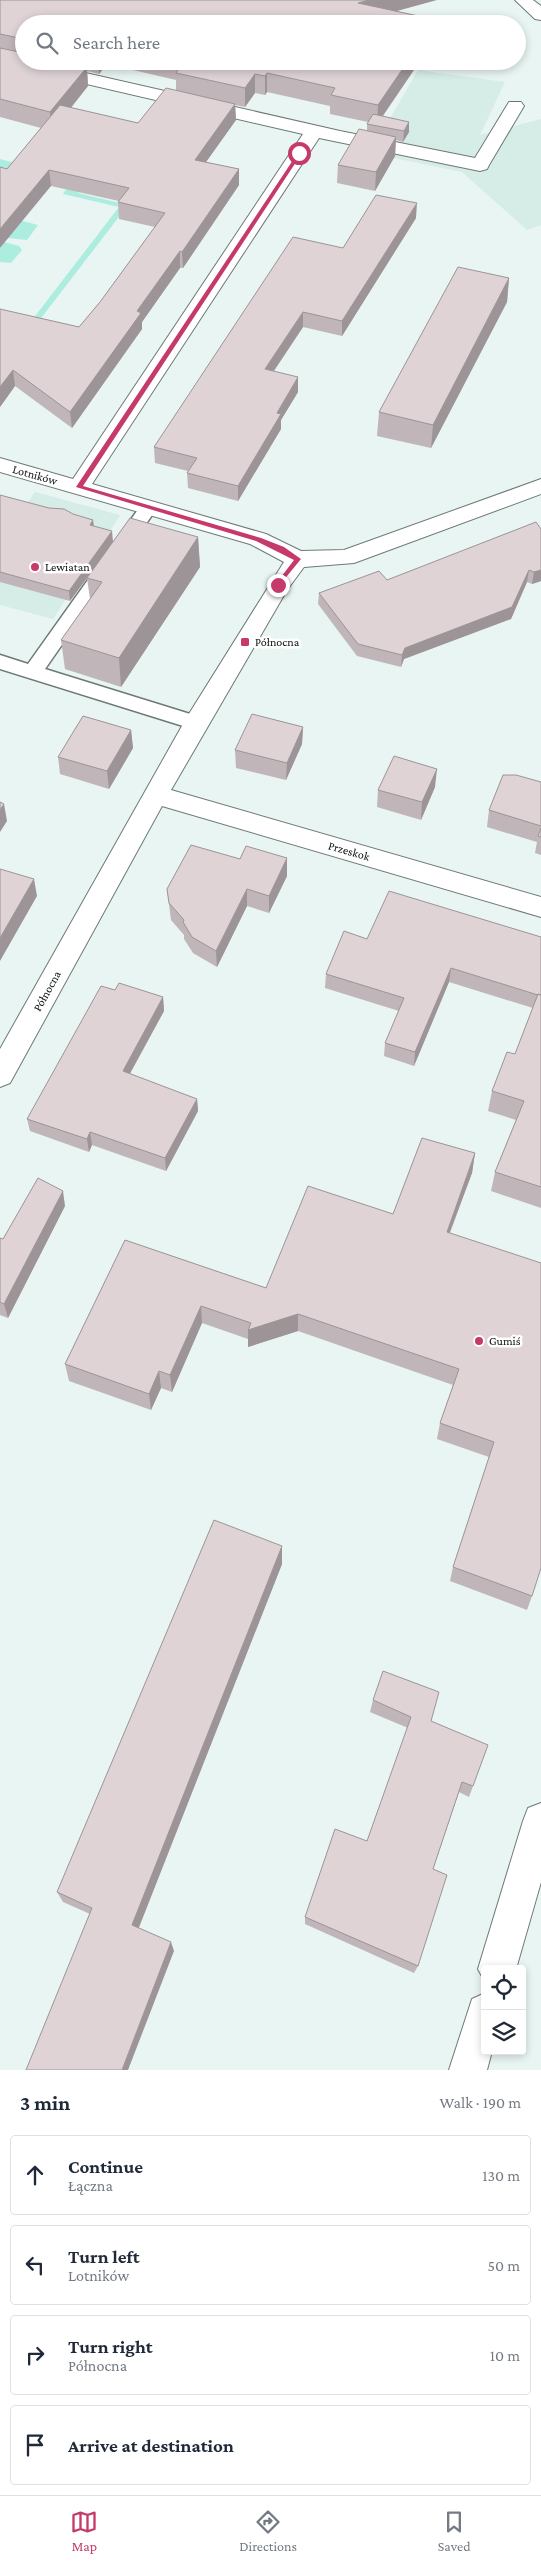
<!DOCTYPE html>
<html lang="en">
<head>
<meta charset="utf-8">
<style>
  body { margin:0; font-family:"Crimson Pro",serif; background:#f6f6f7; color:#1f2937 }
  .controls { position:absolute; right:15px; bottom:15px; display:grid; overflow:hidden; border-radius:5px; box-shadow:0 2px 8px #0003 }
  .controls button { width:45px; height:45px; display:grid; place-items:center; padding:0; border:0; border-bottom:1px solid #e0e1e3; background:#fff; color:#1f2937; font:25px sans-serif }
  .stop { position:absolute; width:15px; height:15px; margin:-11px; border:4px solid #c63a6b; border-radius:50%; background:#fff }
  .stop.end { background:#c63a6b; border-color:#fff; box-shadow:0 1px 5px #0008 }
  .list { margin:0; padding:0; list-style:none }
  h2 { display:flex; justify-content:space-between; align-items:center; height:65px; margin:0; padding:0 20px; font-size:21px }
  h2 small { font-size:16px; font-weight:400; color:#747a83 }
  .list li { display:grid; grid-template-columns:32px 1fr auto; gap:15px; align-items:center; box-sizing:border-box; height:80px; margin:0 10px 10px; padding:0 10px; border:1px solid #e0e1e3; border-radius:5px }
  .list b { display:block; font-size:19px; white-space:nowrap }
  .list p { margin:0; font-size:16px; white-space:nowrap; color:#747a83 }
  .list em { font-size:16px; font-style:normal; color:#747a83 }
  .icon { flex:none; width:28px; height:28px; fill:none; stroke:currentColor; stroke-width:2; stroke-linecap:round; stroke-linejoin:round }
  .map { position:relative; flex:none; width:541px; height:2070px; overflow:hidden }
  .search { position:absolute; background:#fff; box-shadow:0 2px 8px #0003; left:15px; right:15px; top:15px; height:55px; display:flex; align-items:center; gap:12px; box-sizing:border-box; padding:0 18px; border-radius:28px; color:#747a83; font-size:19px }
  .sheet { height:425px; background:#fff }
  nav { display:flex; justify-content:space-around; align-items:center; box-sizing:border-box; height:70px; border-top:1px solid #e0e1e3; background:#fff; font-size:14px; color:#747a83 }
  nav a { display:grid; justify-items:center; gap:2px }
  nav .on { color:#c63a6b }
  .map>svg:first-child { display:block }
  .built { fill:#d6ece7 }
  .green { fill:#acede0 }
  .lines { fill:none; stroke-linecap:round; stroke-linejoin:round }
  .lane-casing { stroke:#6e7977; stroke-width:3 }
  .street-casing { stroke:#6e7977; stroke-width:2 }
  .lane { fill:#fff; fill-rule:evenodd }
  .street { fill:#fff; fill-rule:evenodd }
  .wall { fill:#c0b5b8; fill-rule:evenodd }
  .shaded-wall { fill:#9c9496 }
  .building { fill:#dfd3d6; stroke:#9c9496 }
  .route { fill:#c63a6b }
  .poi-dot { fill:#c63a6b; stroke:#fff; stroke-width:2 }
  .labels { text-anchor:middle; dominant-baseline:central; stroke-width:5; stroke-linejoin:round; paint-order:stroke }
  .street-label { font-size:12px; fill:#0c100f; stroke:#fff }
  .poi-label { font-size:12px; fill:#0c100f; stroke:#fff; text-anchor:start }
</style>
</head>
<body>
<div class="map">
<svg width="541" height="2070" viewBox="0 0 541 2070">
  <rect width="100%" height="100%" fill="#e8f5f2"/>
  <path class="built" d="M418 70 505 82 480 135 541 119V225L527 230 462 172 370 153Z
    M35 492 120 515 53 619 0 605V542Z"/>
  <path class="green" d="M0 159 87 181 78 193 128 205 25 339 19 337 119 207 63 194 68 186 0 169Z
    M15 219 38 225 27 240 8 238Z
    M4 242 19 246 22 250 11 263 0 262V248Z"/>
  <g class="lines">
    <defs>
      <path id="lane" d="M148 502 154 504 157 508 45 669 203 718 206 723 203 728 196 730 0 669V655L28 664 142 504Z"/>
      <path id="street" d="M515 0H533L541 6V20L535 19Z
        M0 54 24 59V61H33L340 131 475 158 509 102H521L524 106 489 165 487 169 480 171 319 138 92 484 266 534 301 551 344 550 541 479V494L354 563 304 567 287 590 171 790 541 897V917L162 806 10 1083 0 1087V1049L187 717 284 562 250 544 0 472V458L73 479 303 134 0 64Z
        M541 1803V1882L516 1969H485V1982L478 1969 523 1821 528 1808Z
        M485 1993V2051H492L487 2070H449L472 1999Z"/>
    </defs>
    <use href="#lane" class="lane-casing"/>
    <use href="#street" class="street-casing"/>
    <use href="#lane" class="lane"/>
    <use href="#street" class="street"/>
  </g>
  <path class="wall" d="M0 0 396 11 437 20V24H24V61H420L383 116 409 132 403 142 396 140 395 156 375 191 337 183 338 165 367 131V124L368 122 330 114V106L267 92 265 95 255 93 245 107 235 105 236 120 206 162 239 169V185L183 268H180L142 322V329L72 428 15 386 0 407V309L79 327 100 302 155 227 119 219 118 202 119 201 51 186 7 169 41 128 0 117ZM107 64 176 80V91L138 123 71 108 88 86 87 71 99 74Z
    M416 218 342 336 303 327 274 371 298 392 281 420V429L238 501 188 488 187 473 188 471 155 463 154 447 343 248Z
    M509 278 507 302 431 448 377 436 379 412Z
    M0 495 93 520 94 526 113 541 198 537 200 567 121 687 65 669 61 640 90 599 87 578 91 573 70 601 0 582Z
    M541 529V581L532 584 527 582 511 619 404 659 401 667 357 656 318 604 319 593 387 580Z
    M303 727 302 744 286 780 236 768 235 750Z
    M131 730 133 748 109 789 60 774 58 757Z
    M541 782V855L535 853 537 842 487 827 489 810Z
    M435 787 421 820 377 807 378 790Z
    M287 858V876L269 913 247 906 217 967 193 953 184 939V935L171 920 167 889 240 859Z
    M541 937V1208L491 1191 495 1172 516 1120 488 1111 492 1091 515 1054 533 1008 449 982 414 1066 384 1056 385 1043 399 1011 325 988 326 974 367 939Z
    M115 990 163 997 164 1011 130 1074 197 1099 198 1111 166 1171 92 1145 89 1152 30 1131 27 1119Z
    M475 1153 472 1173 450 1233 532 1596 527 1610 450 1581 453 1567 489 1457 437 1439 440 1423 453 1385 298 1331 248 1347V1339L202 1323 172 1392 161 1388 151 1410 69 1381 65 1364 125 1240 266 1288 393 1214Z
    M65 1206 8 1318 0 1315V1238L3 1239Z
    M282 1546V1564L138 1928 174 1951 63 1902 57 1892Z
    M373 1700 431 1721 473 1786 469 1797 459 1792 433 1869 418 1966 414 1973 305 1924V1917L367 1841 408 1728 370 1712Z"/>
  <path class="shaded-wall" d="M369 0H437L357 22 358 3Z
    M98 61H106L107 64 99 74Z
    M408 61H420L377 124 378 105Z
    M87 67 88 86 52 131 50 112Z
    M267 73V92L265 95V76Z
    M255 74V93L245 107V88Z
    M235 104 236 120 196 176 195 160Z
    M409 122V132L403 142 404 131Z
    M396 137 395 156 375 191 376 172Z
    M239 169V185L183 268 182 252Z
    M49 170 51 186 0 248V229Z
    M417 203 416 218 342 336V321Z
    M180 251V268L142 322V329L72 428 70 412 137 311Z
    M509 278 507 302 431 448 433 425Z
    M303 312V327L265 384V369Z
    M13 370 15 386 0 407V387Z
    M298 377V392L281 420V429L238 501V486L277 413Z
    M93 520 94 530 90 525Z
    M112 531 113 542 70 601 69 591Z
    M198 537 200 567 121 687 119 658Z
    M529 570 527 582 511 619 404 659 401 667 402 655 405 648Z
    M541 570V581L532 584 534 572Z
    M303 727 302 744 286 780 287 763Z
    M131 730 133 748 109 789 107 771Z
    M437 769 435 787 421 820 422 802Z
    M4 804 7 821 0 832V810Z
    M287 858V876L269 913V896Z
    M34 879 37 896 0 961V938Z
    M247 889V906L217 967 216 951Z
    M451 968 449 982 414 1066 415 1052Z
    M163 997 164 1011 124 1084 123 1071Z
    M197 1099 198 1111 166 1171 165 1158Z
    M90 1132 92 1145 89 1152 87 1139Z
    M475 1153 472 1173 443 1250 447 1232Z
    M63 1191 65 1206 8 1318 4 1304Z
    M201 1306 202 1323 172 1392 170 1375Z
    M298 1314V1331L248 1347V1330Z
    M159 1371 161 1388 151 1410 149 1394Z
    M282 1546V1564L136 1935 132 1925Z
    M171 1942 174 1951 128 2070H122Z"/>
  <path class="building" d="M0 0H369L358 3 437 20 434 24H24V39L0 34Z
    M0 48 24 53V61H60L87 67 50 112 0 99Z
    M174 61H408L378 105 331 95 335 88 267 73 265 76 255 74 245 88 176 73 183 63Z
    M166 88 235 104 195 160 239 169 182 252 180 251 137 311 141 313 70 412 13 370 0 387V309L79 327 100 302 165 213 118 202 129 188 49 170 0 229V167L7 169 60 105 138 123Z
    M373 114 409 122 404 131 367 124Z
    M359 129 396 137 376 172 338 165Z
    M376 195 417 203 342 321 303 312 265 369 298 377 277 413 281 414 238 486 187 473 197 458 154 447 293 237 343 248Z
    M458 267 509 278 433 425 379 412Z
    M0 495 49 508 64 509 73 514 93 520 90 525 112 531 69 591 0 572Z
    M130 518 198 537 119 658 61 640 102 582 87 578Z
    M536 522 541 529V570L534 572 529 570 512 607 405 648 402 655 358 644 319 593 379 571 387 580Z
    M252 714 303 727 287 763 235 750Z
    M83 716 131 730 107 771 58 757Z
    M394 756 437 769 422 802 378 790Z
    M503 775H516L541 782V826L489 810Z
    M0 802 4 804 0 810Z
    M541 828V837L538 836Z
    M191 845 240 859 246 846 287 858 269 896 247 889 216 951 192 937 183 922 184 920 169 903 167 889Z
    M0 869 34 879 0 938Z
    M389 891 541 937V995L538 994V995L451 968 415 1052 385 1043 404 998 326 974 344 931 367 939Z
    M119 983 163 997 123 1071 197 1099 165 1158 90 1132 87 1139 27 1119 101 986 115 990Z
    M538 994 541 995V1187L495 1172 524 1101 492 1091 507 1052 515 1054Z
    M422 1138 475 1153 447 1232 541 1263V1568L532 1596 453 1567 494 1442 440 1423 459 1369 298 1314 248 1330 251 1323 201 1306 170 1375 159 1371 149 1394 65 1364 125 1240 266 1288 308 1186 393 1214Z
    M38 1178 63 1191 4 1304 0 1302V1238L3 1239Z
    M214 1520 282 1546 132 1925 171 1942 122 2070H26L92 1908 57 1892Z
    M383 1671 439 1692 431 1721 488 1745 473 1786 462 1782 433 1869 447 1875 418 1966 305 1917 335 1829 367 1841 411 1717 373 1700Z"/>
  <path class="route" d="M299 151 302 153 83 486 261 538 284 547 301 559 278 587 275 585 294 560 256 541 76 487Z"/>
  <g class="poi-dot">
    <circle cx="35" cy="567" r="5"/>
    <rect x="240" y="637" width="10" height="10" rx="2.5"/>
    <circle cx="479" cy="1341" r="5"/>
  </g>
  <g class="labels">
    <g class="street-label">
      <text transform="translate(35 475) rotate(16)">Lotników</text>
      <text transform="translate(349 851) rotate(16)">Przeskok</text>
      <text transform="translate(47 991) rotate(-61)">Północna</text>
    </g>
    <g class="poi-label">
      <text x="45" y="567">Lewiatan</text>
      <text x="255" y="642">Północna</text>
      <text x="489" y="1341">Gumiś</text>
    </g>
  </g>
</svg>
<div class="controls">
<button><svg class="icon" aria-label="locate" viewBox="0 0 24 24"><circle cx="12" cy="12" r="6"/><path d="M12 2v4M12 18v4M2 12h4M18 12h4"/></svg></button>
<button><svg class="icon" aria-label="layers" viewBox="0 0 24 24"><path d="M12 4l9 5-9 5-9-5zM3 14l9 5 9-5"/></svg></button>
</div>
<div class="stop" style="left:299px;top:153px"></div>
<div class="stop end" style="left:278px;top:585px"></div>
<div class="search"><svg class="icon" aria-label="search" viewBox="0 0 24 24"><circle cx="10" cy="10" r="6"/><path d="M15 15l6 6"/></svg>Search here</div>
</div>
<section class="sheet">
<h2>3 min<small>Walk · 190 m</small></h2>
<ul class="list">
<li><svg class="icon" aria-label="ahead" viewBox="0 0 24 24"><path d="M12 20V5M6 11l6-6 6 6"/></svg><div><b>Continue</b><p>Łączna</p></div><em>130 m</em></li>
<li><svg class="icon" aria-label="left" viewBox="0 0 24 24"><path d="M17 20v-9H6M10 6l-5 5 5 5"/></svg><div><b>Turn left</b><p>Lotników</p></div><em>50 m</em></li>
<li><svg class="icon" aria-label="right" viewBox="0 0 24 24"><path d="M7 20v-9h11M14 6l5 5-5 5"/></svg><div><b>Turn right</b><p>Północna</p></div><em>10 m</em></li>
<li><svg class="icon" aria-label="arrive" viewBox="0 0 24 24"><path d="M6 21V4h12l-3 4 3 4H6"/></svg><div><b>Arrive at destination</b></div></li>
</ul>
</section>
<nav>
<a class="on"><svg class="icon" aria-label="map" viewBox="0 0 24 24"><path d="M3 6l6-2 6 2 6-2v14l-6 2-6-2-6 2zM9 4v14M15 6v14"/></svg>Map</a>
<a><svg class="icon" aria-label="directions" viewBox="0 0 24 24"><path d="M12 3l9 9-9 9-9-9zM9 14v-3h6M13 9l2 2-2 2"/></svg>Directions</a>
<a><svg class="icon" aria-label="saved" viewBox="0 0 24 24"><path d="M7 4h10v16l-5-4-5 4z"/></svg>Saved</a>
</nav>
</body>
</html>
